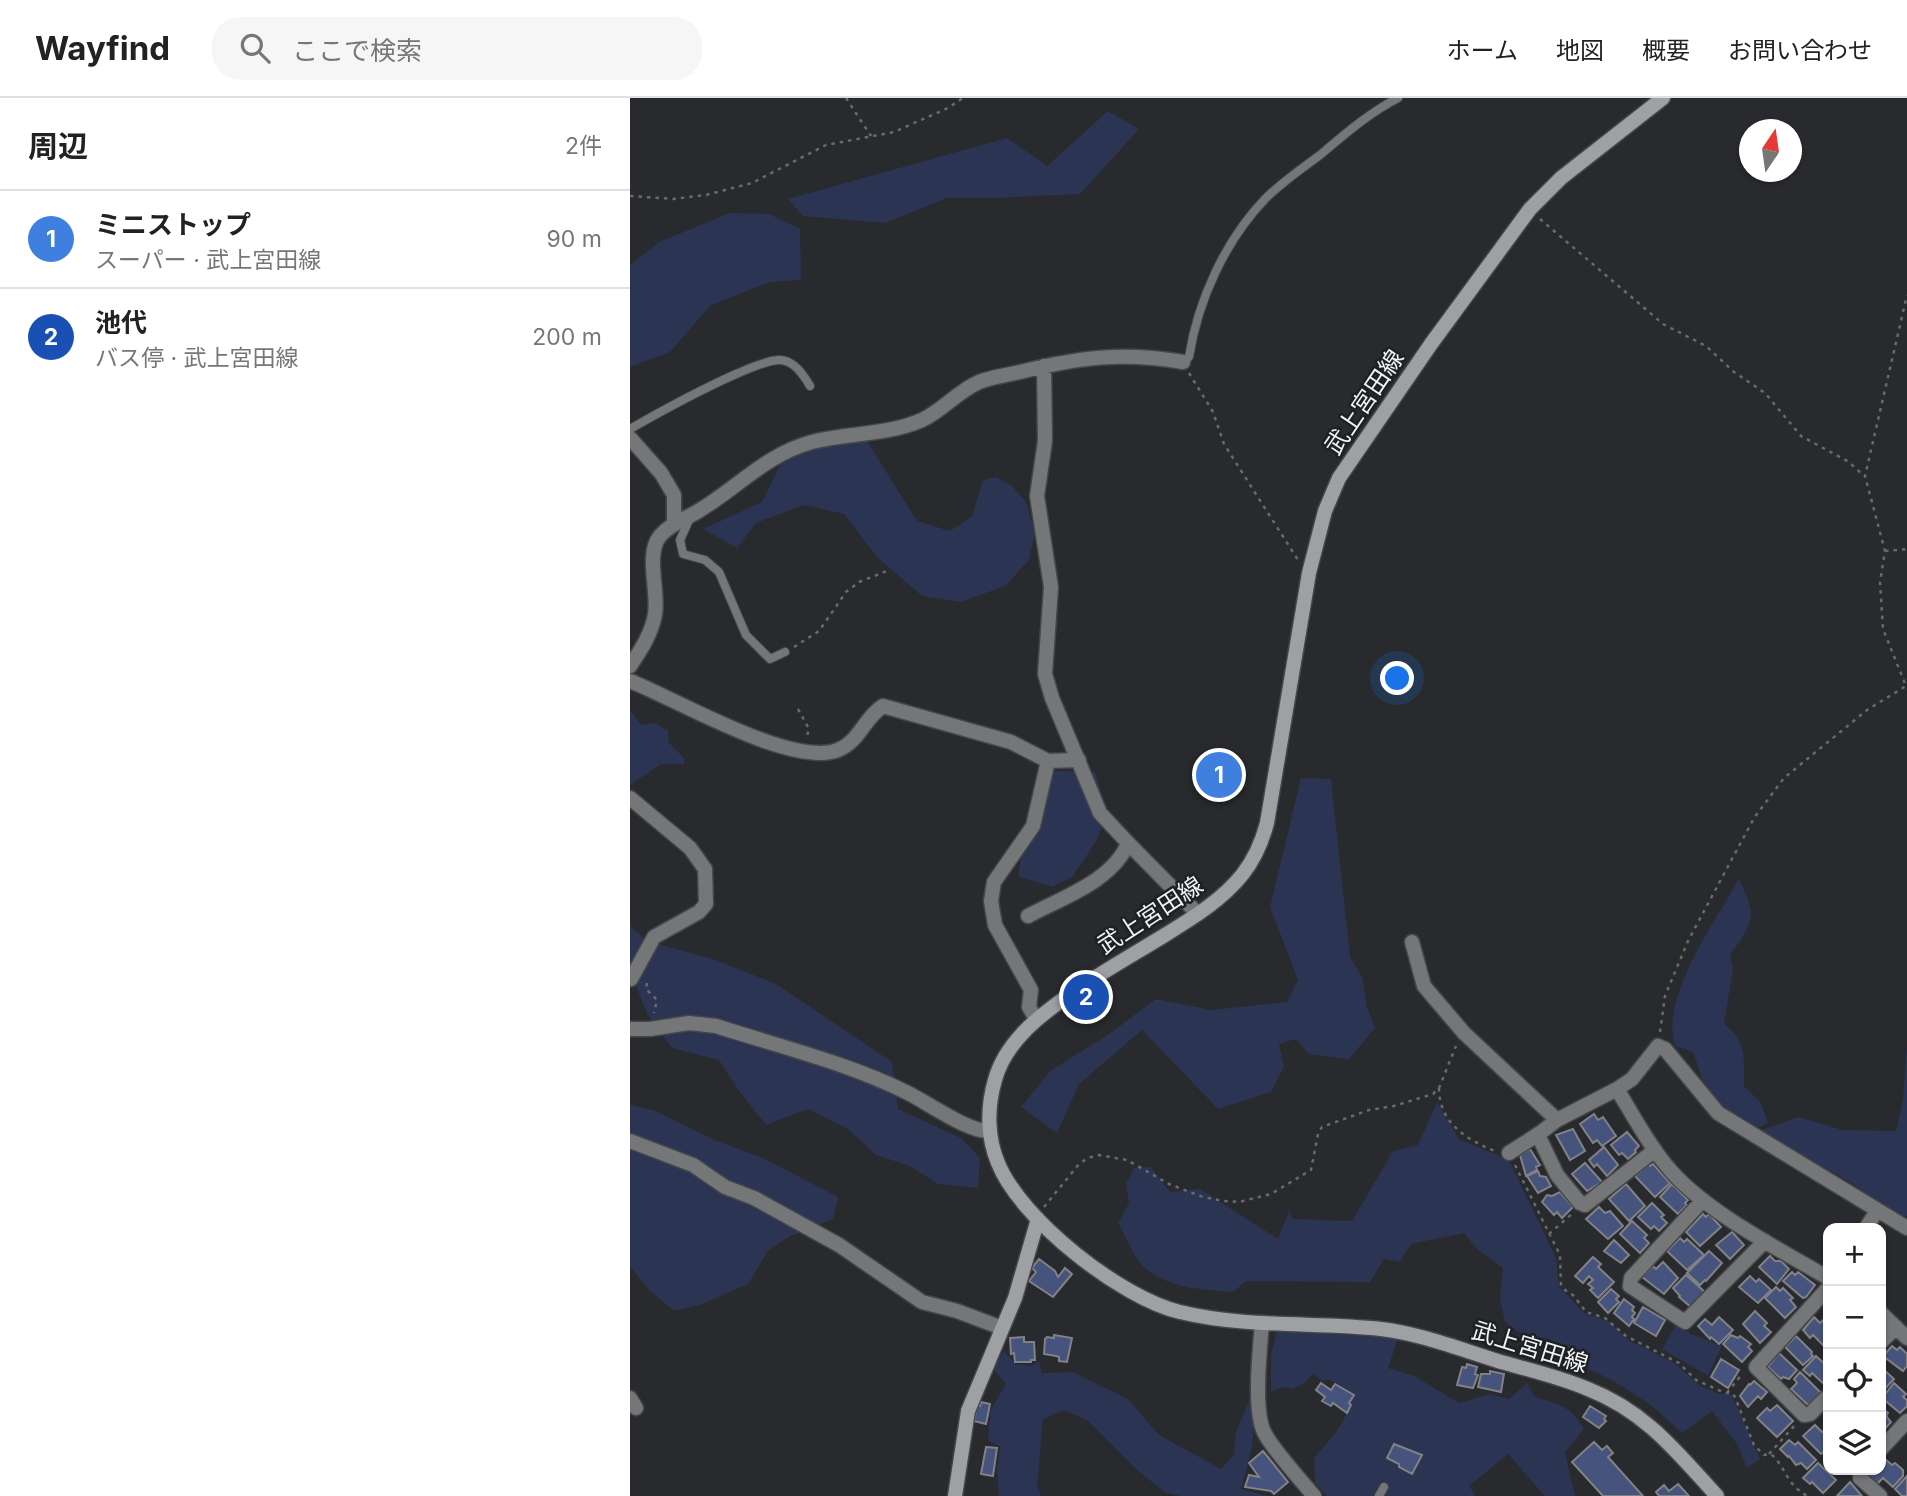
<!DOCTYPE html>
<html lang="ja">
<head>
<meta charset="utf-8">
<style>
  body { margin:0; font-family:Inter,"Noto Sans JP",sans-serif; background:#f6f6f6; color:#222 }
  .controls { position:absolute; right:21px; bottom:21px; display:grid; overflow:hidden; border-radius:14px; box-shadow:0 2px 5px #0004 }
  .controls button { width:63px; height:63px; display:grid; place-items:center; padding:0; border:0; border-bottom:2px solid #e0e0e0; background:#fff; color:#222; font:35px sans-serif }
  .compass { position:absolute; left:1109px; top:21px; width:63px; height:63px; border-radius:50%; background:#fff; box-shadow:0 2px 5px #0004; rotate:13deg }
  .you { position:absolute; left:768px; top:581px; width:24px; height:24px; margin:-18px; border:5px solid #fff; border-radius:50%; background:#1a73e8; box-shadow:0 0 0 10px #1a73e833 }
  .badge { display:grid; place-items:center; width:46px; height:46px; border-radius:50%; background:#db2777; color:#fff; font-size:23px; font-weight:700 }
  .pin { position:absolute; translate:-50% -50%; border:4px solid #fff; box-shadow:0 2px 7px #0006 }
  .list { margin:0; padding:0; list-style:none }
  h2 { display:flex; justify-content:space-between; align-items:center; height:91px; margin:0; padding:0 28px; font-size:30px }
  h2 small { font-size:23px; font-weight:400; color:#767676 }
  .list li { display:grid; grid-template-columns:46px 1fr auto; gap:21px; align-items:center; box-sizing:border-box; height:98px; padding:0 28px; border-top:2px solid #e0e0e0 }
  .list b { display:block; font-size:26px; white-space:nowrap }
  .list p { margin:0; font-size:23px; white-space:nowrap; color:#767676 }
  .list em { font-size:23px; font-style:normal; color:#767676 }
  .icon { flex:none; width:38px; height:38px; fill:none; stroke:currentColor; stroke-width:2; stroke-linecap:round; stroke-linejoin:round }
  .map { position:relative; flex:none; width:1277px; height:1398px; overflow:hidden }
  header { display:flex; align-items:center; gap:42px; box-sizing:border-box; height:98px; padding:0 35px; background:#fff; border-bottom:2px solid #e0e0e0 }
  header strong { font-size:33px }
  nav { display:flex; gap:38px; margin-inline-start:auto; font-size:24px }
  .search { width:490px; height:63px; background:#f6f6f6; display:flex; align-items:center; gap:18px; box-sizing:border-box; padding:0 24px; border-radius:28px; color:#767676; font-size:26px }
  main { display:flex }
  aside { flex:1; background:#fff }
  .map>svg:first-child { display:block }
  .green { fill:#2b3452 }
  .building { fill:#46537c; stroke:#808286; stroke-width:2 }
  .lines { fill:none; stroke-linecap:round; stroke-linejoin:round }
  .lane-casing { stroke:#454649; stroke-width:10 }
  .street-casing { stroke:#454649; stroke-width:17 }
  .secondary-casing { stroke:#454649; stroke-width:17 }
  .path { stroke:#696a6d; stroke-width:2.5; stroke-dasharray:3.5 5; stroke-linecap:butt }
  .lane { stroke:#757677; stroke-width:8 }
  .street { stroke:#757677; stroke-width:14 }
  .secondary { stroke:#9fa0a4; stroke-width:14 }
  .labels { text-anchor:middle; dominant-baseline:central; stroke-width:5; stroke-linejoin:round; paint-order:stroke }
  .street-label { font-size:24px; fill:#f2f3f5; stroke:#1f2024 }
</style>
</head>
<body>
<header>
<strong>Wayfind</strong>
<div class="search"><svg class="icon" aria-label="search" viewBox="0 0 24 24"><circle cx="10" cy="10" r="6"/><path d="M15 15l6 6"/></svg>ここで検索</div>
<nav><a>ホーム</a><a>地図</a><a>概要</a><a>お問い合わせ</a></nav>
</header>
<main>
<aside>
<h2>周辺<small>2件</small></h2>
<ul class="list">
<li><span class="badge" style="background:#3f7fe0">1</span><div><b>ミニストップ</b><p>スーパー · 武上宮田線</p></div><em>90 m</em></li>
<li><span class="badge" style="background:#1a4fb4">2</span><div><b>池代</b><p>バス停 · 武上宮田線</p></div><em>200 m</em></li>
</ul>
</aside>
<div class="map">
<svg width="1277" height="1398" viewBox="0 0 1277 1398">
  <rect width="100%" height="100%" fill="#292a2d"/>
  <path class="green" d="M478 13 509 31 450 96 367 100H317L255 125 173 118 158 101 377 40 417 68Z
    M100 115 139 116 170 131 171 182 140 184 81 207 40 254 0 269V167L29 144Z
    M196 334 232 335 287 423 320 433 342 418 353 382 366 379 382 388 396 404 405 435 399 462 375 488 331 504 292 498 248 460 214 416 174 407 126 425 107 450 73 431 132 404 152 363Z
    M0 613 12 627 25 625 38 633 39 645 55 661 54 666H31L0 687Z
    M426 673 465 674 477 713 467 742 443 778 422 789 388 778 404 686Z
    M671 680 701 681 720 859 732 879 737 909 745 930 719 961 679 956 666 941 649 946 654 969 641 994 588 1011 512 932 449 986 427 1035 391 1009 420 973 479 936 526 901 582 912 657 904 668 882 640 809Z
    M1109 781C1113 791 1121 804 1121 814 1122 828 1109 846 1100 856L1103 871 1094 926C1117 942 1114 963 1114 988L1131 1005 1138 1025 1122 1032 1095 1017 1078 998 1063 954 1045 948C1029 900 1086 822 1109 781Z
    M0 828 17 843 86 862 146 886 262 964 268 1011 331 1040 350 1060 348 1090 308 1086 280 1068 246 1057 218 1031 178 1011 136 1027 109 993 89 962 42 950 17 916 0 872Z
    M1277 946V1118H1270L1215 1081 1126 1034 1168 1019 1213 1032 1266 1033 1273 1001Z
    M807 1004 829 1041 879 1062 926 1160 929 1188 954 1215 982 1225 998 1242 1046 1266 1069 1287 1087 1295 1102 1297 1130 1361 1117 1370 1107 1346 1082 1313 1052 1335 1021 1307 982 1282 906 1247 875 1224 870 1201 873 1170 846 1150 834 1135 781 1146 770 1164 754 1161 740 1184 616 1183 603 1194C575 1192 534 1190 513 1168 502 1157 496 1138 488 1125L499 1105 496 1085 504 1070 521 1069 540 1094 570 1091 648 1141 660 1111 662 1121 722 1123 763 1053 788 1047Z
    M0 1007 23 1012 87 1043 133 1060 208 1099 203 1121 160 1138 138 1153 118 1186 70 1207 44 1213 19 1192 0 1168Z
    M1046 1227 1061 1236 1092 1248 1078 1278 1032 1251Z
    M647 1233 768 1240 758 1270 784 1278 829 1305 859 1296 879 1301 897 1285 905 1299C929 1306 941 1308 954 1331L935 1354 945 1398H915L878 1356 839 1388 846 1398H697L685 1385 684 1360C705 1336 715 1327 723 1295L701 1282 692 1283 683 1275 675 1285 662 1291 655 1289 641 1293V1257Z
    M374 1253 386 1266 401 1268 409 1263 412 1275 442 1274 498 1301 529 1337 591 1371 604 1357 606 1333 619 1303 623 1299 626 1300 622 1349 611 1391 638 1398H551L536 1395 508 1373 458 1323 434 1312 413 1321 407 1388 411 1398H369L367 1373 370 1348 358 1343 360 1313 376 1286 363 1271Z"/>
  <path class="building" d="M964 1016 968 1022 973 1019 986 1038 972 1048 967 1042 963 1045 950 1026Z
    M943 1031 955 1053 940 1062 926 1037Z
    M997 1034 1009 1048 1005 1052 1006 1054 998 1061 992 1055 989 1057 981 1047Z
    M974 1049 988 1067 977 1078 967 1066 964 1069 959 1062Z
    M900 1051 910 1067 906 1069 907 1072 896 1078 890 1057Z
    M955 1065 972 1084 957 1093 942 1076Z
    M1019 1066 1020 1068 1023 1066 1040 1085 1025 1099 1005 1078Z
    M908 1073 910 1078 916 1079 921 1088 908 1095 897 1078Z
    M996 1086 1015 1108 999 1123 979 1101Z
    M1042 1086 1058 1102 1055 1105 1057 1107 1048 1116 1030 1099Z
    M930 1094 943 1109 932 1120 927 1114 924 1117 912 1104 917 1097 922 1098Z
    M1022 1105 1034 1117 1031 1119 1037 1125 1029 1133 1024 1128 1021 1131 1008 1119Z
    M969 1109 975 1115 980 1113 993 1128 978 1141 956 1121Z
    M1073 1116 1076 1119 1079 1116 1091 1129 1070 1148 1056 1134Z
    M1002 1123 1017 1137 1014 1140 1019 1145 1010 1155 990 1136Z
    M1102 1134 1114 1147 1100 1161 1086 1147Z
    M1050 1140 1054 1144 1057 1141 1074 1157 1057 1172 1037 1153Z
    M984 1142 999 1157 991 1165 974 1153Z
    M1079 1153 1092 1165 1076 1183 1075 1182 1070 1187 1057 1175Z
    M1140 1158 1145 1163H1151L1159 1171 1147 1186 1129 1169Z
    M963 1159 971 1166 968 1169 984 1184 968 1200 960 1192 963 1190 958 1186 963 1182 959 1178 953 1185 945 1178Z
    M409 1161 425 1173 428 1179 435 1170 442 1176 423 1199 399 1183 406 1174 402 1170Z
    M1033 1164 1048 1180 1034 1196 1012 1179 1023 1168 1026 1171Z
    M1162 1174 1165 1177 1168 1174 1185 1187 1176 1199 1173 1200 1153 1183Z
    M1056 1177 1075 1194 1062 1210 1049 1199 1050 1198 1043 1190Z
    M1120 1178 1126 1184 1129 1181 1141 1192 1128 1205 1109 1189Z
    M1146 1189 1150 1193 1153 1190 1163 1200 1160 1202 1166 1209 1155 1220 1135 1200Z
    M981 1191 989 1198 986 1201 989 1204 978 1215 968 1204Z
    M994 1201 1004 1209 1002 1212 1005 1215 1002 1219 1004 1221 999 1228 984 1215Z
    M1013 1209 1035 1222 1026 1238 1004 1225Z
    M1125 1213 1137 1225 1134 1228 1141 1234 1130 1245 1113 1226Z
    M1089 1219 1103 1232 1089 1246 1081 1239 1080 1241 1068 1228 1075 1221 1082 1227Z
    M1184 1219 1190 1225 1193 1222 1198 1228V1242L1193 1247 1183 1237 1180 1240 1173 1232Z
    M424 1237 442 1240 437 1264 429 1263V1259L426 1258 414 1256 415 1241 417 1239 424 1240Z
    M1101 1237 1108 1240 1110 1238 1121 1246 1118 1249 1122 1253 1112 1264 1093 1246Z
    M1166 1238 1182 1254 1181 1256 1183 1258 1173 1267 1155 1249Z
    M394 1239V1244H404L405 1262H401V1264H385L384 1255 381 1256 380 1240Z
    M1262 1248 1267 1252 1270 1249 1277 1256V1268L1273 1273 1253 1258Z
    M1149 1255 1167 1272 1159 1281 1153 1279 1151 1281 1138 1269Z
    M1186 1258 1198 1269V1282L1194 1286 1182 1275 1180 1278 1173 1272Z
    M1091 1261 1109 1272 1098 1290 1081 1279Z
    M837 1266 847 1269 845 1276 848 1277 843 1290 827 1287 832 1269 836 1270Z
    M1252 1270 1264 1281 1252 1294 1251 1271Z
    M860 1273 874 1276 871 1294 848 1289 851 1276H860Z
    M1170 1274 1191 1295 1178 1307 1161 1291 1167 1285 1164 1281Z
    M1124 1283 1137 1294 1131 1301 1128 1298 1118 1309 1110 1298 1119 1286 1120 1287Z
    M691 1285 701 1292 705 1286 724 1297 719 1305 721 1307 717 1315 703 1305 701 1308 692 1303 695 1299 686 1292Z
    M1264 1285 1276 1296 1273 1299 1277 1302V1308L1270 1315 1252 1300Z
    M351 1304 360 1306 356 1326 344 1323 347 1307 350 1308Z
    M1147 1307 1163 1323 1147 1339 1127 1320 1137 1310 1140 1313Z
    M960 1308 976 1318 974 1321 976 1323 969 1330 953 1319Z
    M1251 1309 1258 1315 1256 1318 1261 1324 1254 1332 1251 1329Z
    M1185 1327 1192 1334 1194 1332 1198 1336V1350L1191 1356 1173 1338Z
    M1159 1342 1165 1347 1168 1344 1186 1362 1177 1371 1171 1365 1166 1367 1159 1358 1158 1359 1150 1351Z
    M964 1344 972 1352 977 1348 983 1355 978 1359 1013 1398H973L942 1364Z
    M764 1346 792 1357 782 1376 769 1369V1366L757 1360Z
    M356 1349 367 1350 363 1378 351 1376Z
    M633 1353 658 1384 644 1396 641 1393 615 1389 619 1377 629 1379 619 1365Z
    M1255 1361 1262 1367 1265 1365 1273 1372V1378L1263 1389 1253 1380 1247 1386 1238 1377 1242 1372H1251V1366Z
    M1188 1365 1206 1382 1193 1395 1182 1384 1180 1386 1173 1380Z
    M1277 1378V1398H1272L1265 1391Z
    M1220 1384 1232 1398H1207Z
    M1048 1386 1059 1398H1029L1026 1394 1034 1387 1039 1393Z"/>
  <g class="lines">
    <defs>
      <path id="lane" d="M553 264 559 259C568 202 595 143 635 101 652 84 671 71 690 57 715 36 739 15 768 0
        M0 331C35 311 70 292 106 276 119 271 134 263 148 262 163 261 173 276 180 288
        M60 420 50 442 53 456 75 462 89 474 116 537 140 561 155 554
        M749 1398 754 1389"/>
      <path id="street" d="M0 340 31 375 44 397V426
        M0 568C11 552 22 535 25 516 29 494 15 456 30 438 41 425 56 421 70 412 108 389 137 356 182 344 218 335 258 337 292 322 312 313 328 293 349 284 362 279 377 277 390 274 450 259 492 254 553 264
        M0 583C46 601 162 670 208 652 230 643 234 620 253 608L381 644 418 663 449 662
        M0 700 60 750 75 771 76 806 69 814 24 839 1 881
        M498 745 568 816
        M398 818C431 800 483 783 498 745L470 715 422 600 415 576 421 489 407 398 415 343 414 268
        M782 844 794 888 834 935 927 1022
        M406 921 399 909 401 892 365 827 361 803 364 784 403 728 418 663
        M0 931H20L59 925 86 928C151 949 218 965 278 995 298 1005 340 1035 360 1033
        M987 991 927 1022 910 1035 909 1039 927 1077 950 1105 955 1107 1025 1052
        M0 1043 63 1067 95 1089 124 1100 209 1147 292 1204 327 1213 372 1230
        M879 1055 910 1035
        M1073 1102 1001 1180 1000 1188 1055 1224 1135 1143
        M1236 1130 1247 1113
        M1198 1180C1149 1151 1078 1115 1041 1073 1020 1049 1004 1019 987 991L1002 981 1028 948 1035 951 1088 1015 1277 1130
        M1198 1190 1126 1269 1174 1317 1180 1316 1198 1298
        M1251 1215 1277 1240
        M632 1225C630 1251 623 1311 634 1334 642 1351 671 1382 684 1398
        M1251 1244 1266 1229
        M0 1300 6 1310
        M1251 1351 1277 1323
        M1231 1372 1230 1380 1250 1398"/>
      <path id="secondary" d="M1033 0 931 80 900 111 801 246 709 380 695 413 679 475 637 725C632 744 624 762 612 777 591 803 562 820 535 837 496 861 456 883 420 911 396 929 373 952 365 982 357 1009 357 1039 368 1065 391 1122 491 1200 550 1214 616 1230 685 1224 751 1231 792 1236 832 1252 871 1264 900 1272 930 1279 958 1291 1016 1314 1046 1353 1087 1398
        M325 1398 338 1313 385 1200 408 1121"/>
    </defs>
    <use href="#lane" class="lane-casing"/>
    <use href="#street" class="street-casing"/>
    <use href="#secondary" class="secondary-casing"/>
    <path class="path" d="M216 0 241 38
      M0 98 43 101 76 97 122 85 196 47 264 34 318 10 333 0
      M910 121 1033 226 1076 248 1104 274 1135 295 1171 338 1219 364 1234 378
      M559 275 583 314 594 346 668 462
      M1255 453 1277 451
      M164 549 189 533 216 494 229 484 257 473
      M168 611 179 631 177 638
      M17 885 16 891 27 902 24 915
      M1030 934 1035 898 1058 843 1124 720 1154 680 1237 612 1276 588 1253 531 1250 484 1255 453 1235 378 1277 197
      M809 990C809 1025 837 1042 865 1053
      M885 1067 930 1157 931 1187 937 1194 943 1197 956 1214 975 1220 996 1238 1049 1265 1066 1282 1095 1295H1102L1105 1299 1124 1347 1134 1357 1141 1356C1158 1372 1154 1384 1177 1398
      M414 1109 449 1066 458 1060 469 1057 497 1062 539 1086 573 1099 594 1103 609 1104 641 1096 681 1072 688 1036 692 1029 739 1012 764 1008 803 996 809 990 826 948
      M919 1136 943 1115
      M1097 1295 1112 1276
      M1139 1356 1165 1327"/>
    <use href="#lane" class="lane"/>
    <use href="#street" class="street"/>
    <use href="#secondary" class="secondary"/>
  </g>
  <g class="labels">
    <g class="street-label">
      <text transform="translate(734 304) rotate(-56)">武上宮田線</text>
      <text transform="translate(520 817) rotate(-33)">武上宮田線</text>
      <text transform="translate(900 1249) rotate(17)">武上宮田線</text>
    </g>
  </g>
</svg>
<div class="controls">
<button>+</button>
<button>−</button>
<button><svg class="icon" aria-label="locate" viewBox="0 0 24 24"><circle cx="12" cy="12" r="6"/><path d="M12 2v4M12 18v4M2 12h4M18 12h4"/></svg></button>
<button><svg class="icon" aria-label="layers" viewBox="0 0 24 24"><path d="M12 4l9 5-9 5-9-5zM3 14l9 5 9-5"/></svg></button>
</div>
<svg class="compass" viewBox="-18 -18 36 36"><path d="M0-13l5 13h-10z" fill="#e53935"/><path d="M0 13l5-13h-10z" fill="#767676"/></svg>
<div class="you"></div>
<div class="pin badge" style="left:589px;top:677px;background:#3f7fe0">1</div>
<div class="pin badge" style="left:456px;top:899px;background:#1a4fb4">2</div>
</div>
</main>
</body>
</html>
